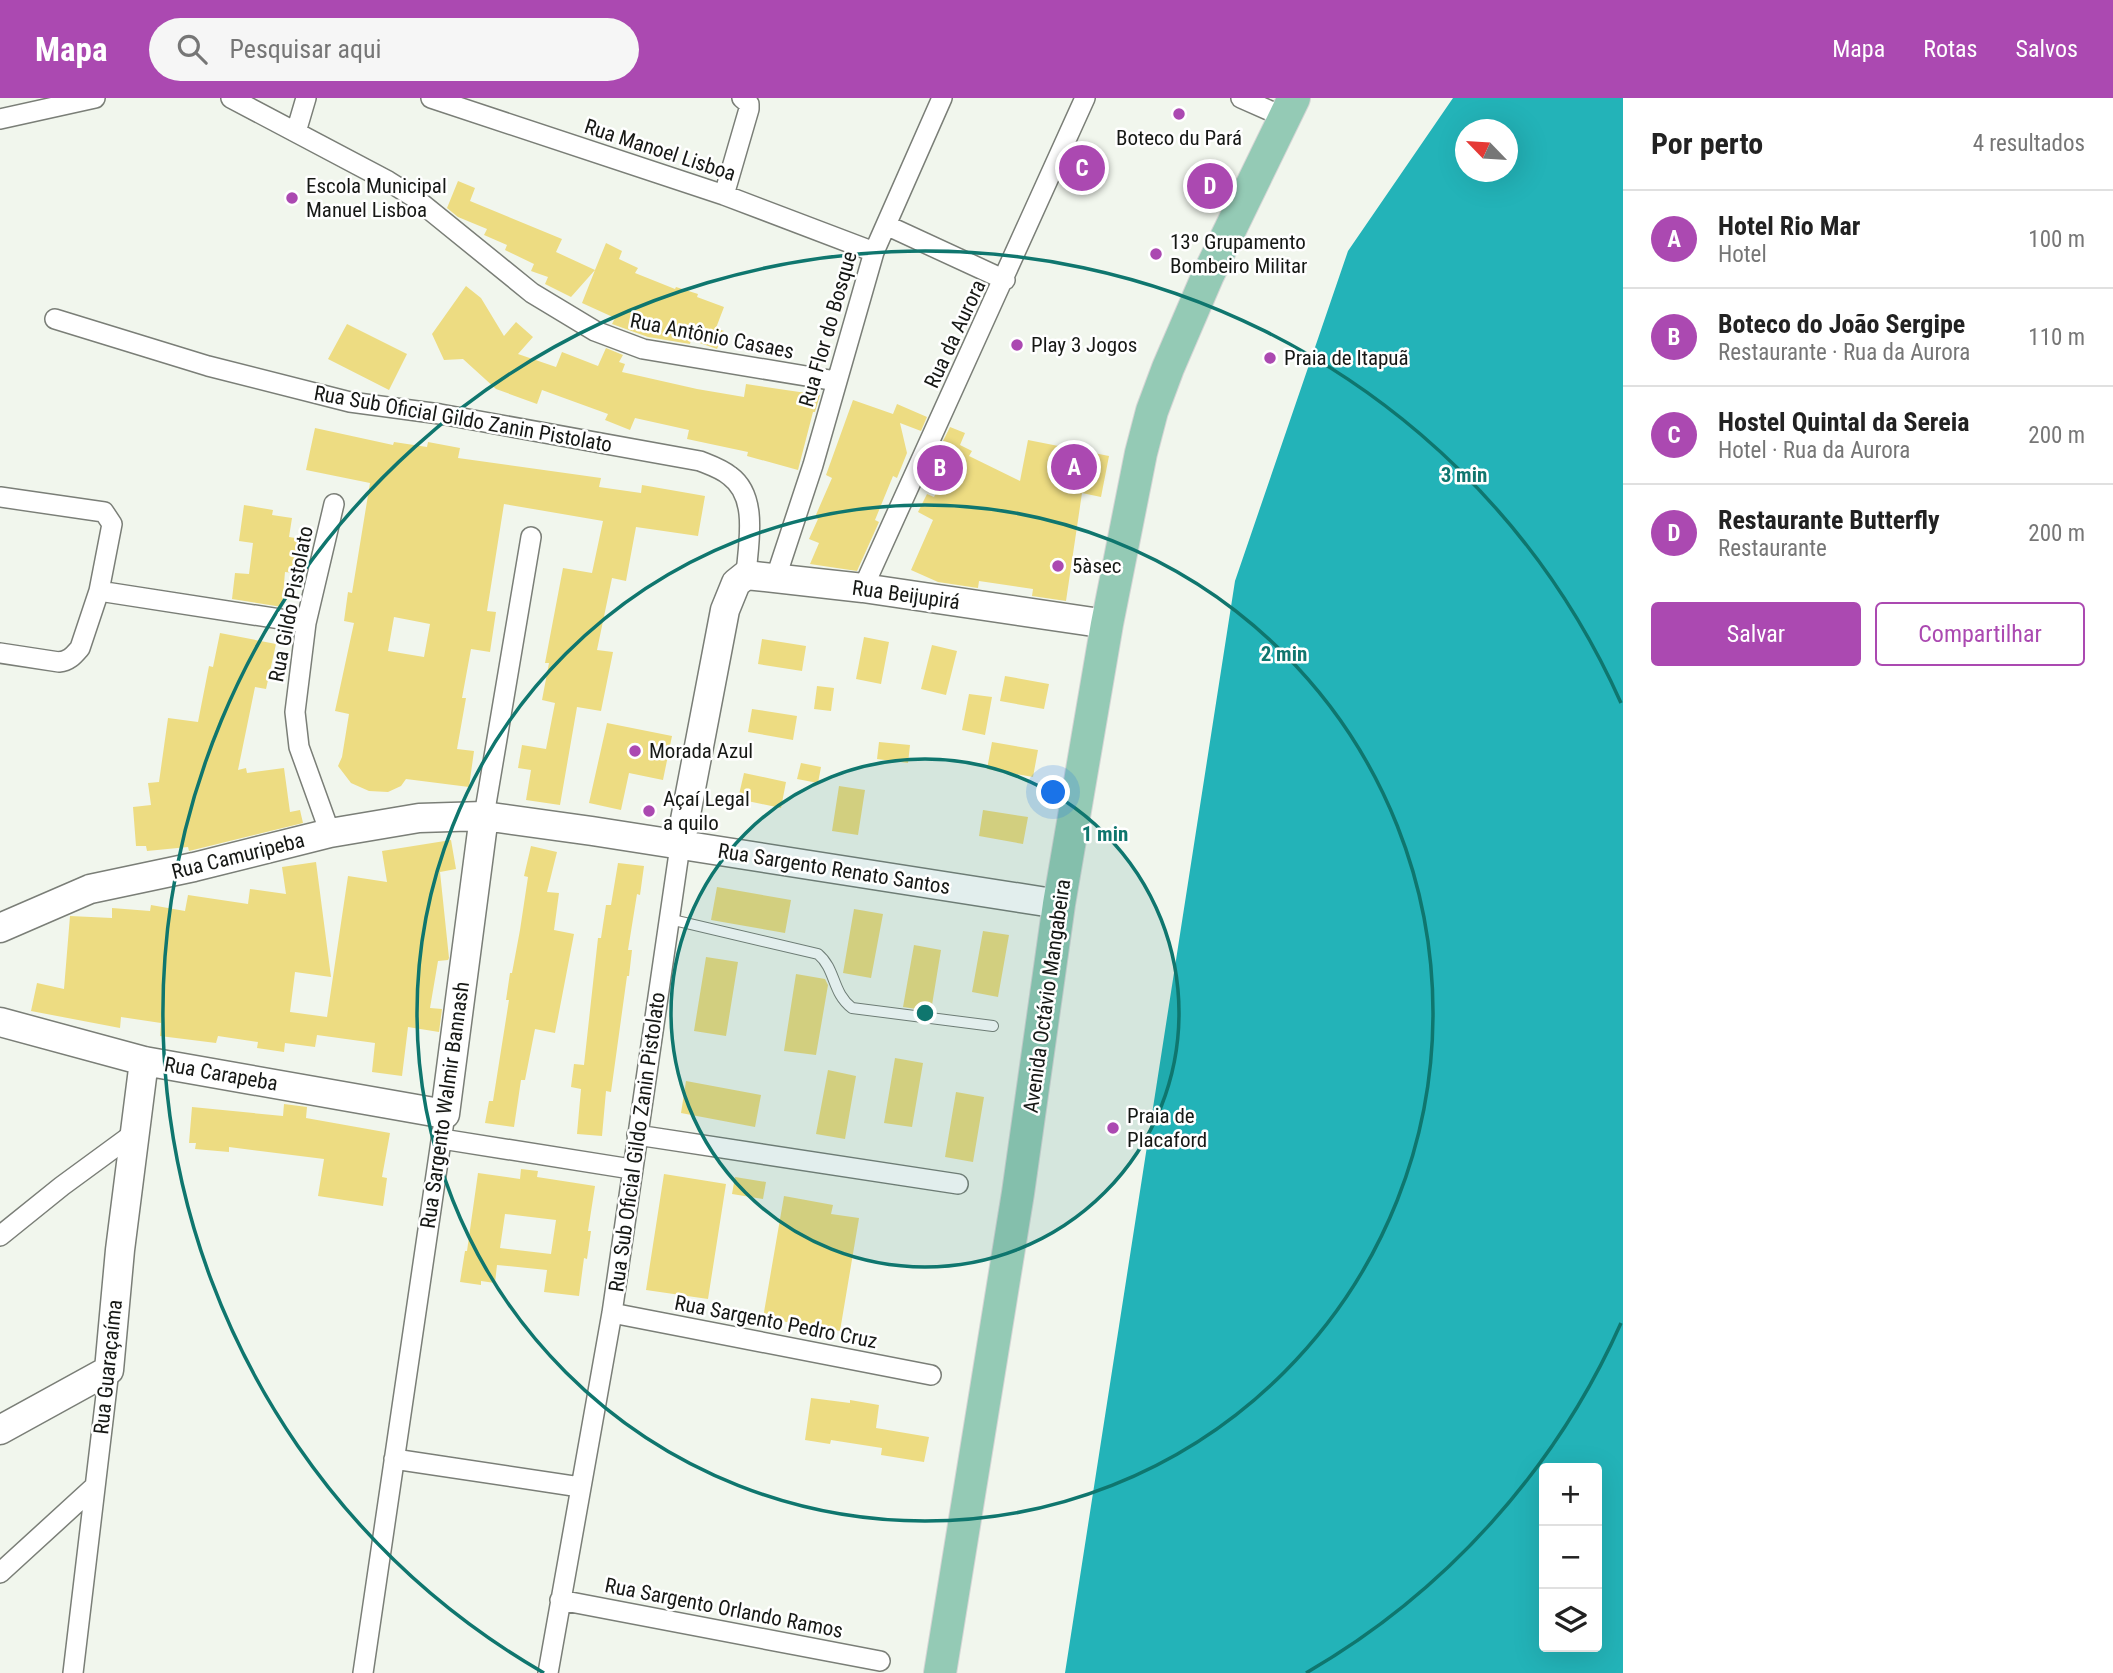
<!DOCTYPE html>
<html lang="pt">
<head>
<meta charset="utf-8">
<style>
  body { margin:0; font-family:"Roboto Condensed",sans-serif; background:#f6f6f6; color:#222 }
  .controls { position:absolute; right:21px; bottom:21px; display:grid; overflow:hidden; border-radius:7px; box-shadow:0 7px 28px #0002 }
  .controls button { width:63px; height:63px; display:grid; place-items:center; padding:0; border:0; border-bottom:2px solid #e0e0e0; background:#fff; color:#222; font:35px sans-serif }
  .compass { position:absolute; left:1455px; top:21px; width:63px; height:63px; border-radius:50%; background:#fff; box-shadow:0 7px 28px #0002; rotate:295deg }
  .you { position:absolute; left:1054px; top:695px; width:24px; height:24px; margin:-18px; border:5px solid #fff; border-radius:50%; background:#1a73e8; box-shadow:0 0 0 10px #1a73e833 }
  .badge { display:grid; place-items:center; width:46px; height:46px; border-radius:50%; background:#ab49b1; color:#fff; font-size:23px; font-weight:700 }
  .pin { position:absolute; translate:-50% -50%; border:4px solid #fff; box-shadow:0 2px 7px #0006 }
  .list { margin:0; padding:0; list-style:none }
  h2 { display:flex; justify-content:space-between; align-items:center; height:91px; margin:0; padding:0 28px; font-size:30px }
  h2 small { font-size:23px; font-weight:400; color:#767676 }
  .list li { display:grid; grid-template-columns:46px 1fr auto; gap:21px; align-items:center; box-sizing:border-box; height:98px; padding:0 28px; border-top:2px solid #e0e0e0 }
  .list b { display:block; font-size:26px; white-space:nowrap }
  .list p { margin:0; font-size:23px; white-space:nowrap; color:#767676 }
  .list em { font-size:23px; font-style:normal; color:#767676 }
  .actions { display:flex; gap:14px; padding:21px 28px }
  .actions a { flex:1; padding:16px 0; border:2px solid #ab49b1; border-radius:7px; text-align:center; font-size:24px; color:#ab49b1 }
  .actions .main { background:#ab49b1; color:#fff }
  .icon { flex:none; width:38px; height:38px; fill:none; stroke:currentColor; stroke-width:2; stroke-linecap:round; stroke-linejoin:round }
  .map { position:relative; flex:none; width:1623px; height:1575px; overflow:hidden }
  header { display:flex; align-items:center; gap:42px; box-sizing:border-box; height:98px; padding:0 35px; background:#ab49b1; color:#fff }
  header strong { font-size:33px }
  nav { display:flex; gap:38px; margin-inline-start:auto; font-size:24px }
  .search { width:490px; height:63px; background:#f6f6f6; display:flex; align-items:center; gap:18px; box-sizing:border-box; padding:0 24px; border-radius:38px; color:#767676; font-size:26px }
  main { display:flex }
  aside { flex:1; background:#fff }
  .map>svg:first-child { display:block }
  .water { fill:#23b3b8; fill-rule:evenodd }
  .building { fill:#eddc82; fill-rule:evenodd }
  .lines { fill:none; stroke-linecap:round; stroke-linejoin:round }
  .lane-casing { stroke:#7a7e77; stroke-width:12 }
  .street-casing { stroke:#7a7e77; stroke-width:22 }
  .secondary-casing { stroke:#7a7e77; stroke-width:31 }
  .primary-casing { stroke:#d5d5d5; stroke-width:34 }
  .lane { stroke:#fff; stroke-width:10 }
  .street { stroke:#fff; stroke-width:19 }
  .secondary { stroke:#fff; stroke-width:28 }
  .primary { stroke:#94cab5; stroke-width:32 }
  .ring { fill:none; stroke:#0f766e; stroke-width:3.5 }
  .poi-dot { fill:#ab49b1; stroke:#fff; stroke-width:2.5 }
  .labels { text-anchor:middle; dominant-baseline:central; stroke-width:5; stroke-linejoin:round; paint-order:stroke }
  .poi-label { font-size:21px; fill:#161815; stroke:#fff; text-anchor:start }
  .street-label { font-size:21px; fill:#161815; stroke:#fff }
  .centre { fill:#0f766e; stroke:#fff; stroke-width:3.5 }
  .ring-label { font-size:21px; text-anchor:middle; font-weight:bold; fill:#0f766e; stroke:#fff; stroke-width:5; stroke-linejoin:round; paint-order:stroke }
</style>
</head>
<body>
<header>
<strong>Mapa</strong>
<div class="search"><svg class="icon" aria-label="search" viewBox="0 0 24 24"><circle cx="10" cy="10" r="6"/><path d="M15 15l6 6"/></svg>Pesquisar aqui</div>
<nav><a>Mapa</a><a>Rotas</a><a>Salvos</a></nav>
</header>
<main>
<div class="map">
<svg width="1623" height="1575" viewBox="0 0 1623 1575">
  <rect width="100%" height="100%" fill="#f1f6ed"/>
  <path class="water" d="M1453 0H1623V1575H1065L1235 483 1348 153ZM1465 32H1507V74H1465ZM1544 1370H1597V1549H1544Z"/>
  <path class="building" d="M458 83 475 90 470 103 562 141 556 154 595 172 606 145 622 153 619 161 638 170 635 175 675 191 676 189 698 196 697 199 724 209 716 230 724 233 717 251 691 242 690 246 648 239 612 226 615 220 582 205 595 172 571 199 545 186 548 179 531 173 534 166 505 152 507 147 484 137 487 131 458 119 447 110Z
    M466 188 481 200 504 238 516 224 533 239 518 256 556 269 562 254 598 268 606 250 623 257 619 264 625 266 622 274 697 291 744 299 746 286 820 297 815 314H813L798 372 747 358 748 354 687 341 689 332 635 320 630 332 605 322 608 316 542 292 537 306 496 291 463 261 444 262 432 236Z
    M347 226 407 256 389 292 328 261Z
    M853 302 893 316 897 306 927 319 921 333 900 325 907 355 897 380 893 378 875 422 879 424 857 473 810 466 819 445 809 441 818 421 815 419 832 380 826 377Z
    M950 329 965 335 960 347 972 353 969 358 1020 383 1028 342 1109 358 1101 399 1082 395 1066 503 1032 498 1033 491 979 483 978 490 938 484 911 472 933 422 918 414 927 396 934 399 948 369 942 365 951 346 943 343Z
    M315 330 393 347 394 344 427 349 428 344 460 350 458 360 601 380 599 389 641 395 642 387 705 398 698 438 636 429 626 483 612 480 597 552 613 554 601 613 577 609 560 707 526 702 531 672 518 670 522 647 546 651 555 605 542 602 549 565H545L563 470 592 475 603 423 504 406 487 513 496 514 490 554 471 551 462 600H466L457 651 474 653 469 689 406 681 401 688 388 694 369 693 351 685 338 668 342 659 349 616 335 613 354 525 344 523 348 494 352 495 370 385 306 372ZM394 519 430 526 424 559 388 553Z
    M244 407 273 412 272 417 292 420 289 439 308 442 303 476 285 474 282 509 232 501 235 475 249 476 253 445 239 443Z
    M220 535 276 546 266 591 255 589 238 672 246 670 247 675 284 670 290 714 300 712 303 725 189 753 188 749 147 753 146 748H136L133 709 151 707 148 685 159 684 168 620 198 624 209 568 213 569Z
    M864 539 889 544 881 586 856 581Z
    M762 541 806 548 802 573 758 566Z
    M932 547 957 553 946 597 921 591Z
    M1005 578 1049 586 1044 611 1000 603Z
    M817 588 834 590 831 613 814 611Z
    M969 596 992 599 985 637 962 632Z
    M752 611 797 618 793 642 748 634Z
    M607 625 672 638 663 682 629 675 621 712 589 705Z
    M879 644 910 647 908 665 877 661Z
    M992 644 1038 652 1033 679 987 671Z
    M801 665 821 669 818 685 797 681Z
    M744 675 786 684 781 710 738 701Z
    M839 688 865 692 858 737 832 733Z
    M983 712 1028 719 1023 746 979 738Z
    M451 742 456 771 440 774 449 860 448 862 438 863 430 910 442 911 439 934 408 929 402 978 372 974 375 945 317 937 315 949 285 945 284 954 257 950 258 944 218 938 216 945 160 938 161 925 121 919 120 930 31 913 37 885 64 891 70 818 112 820V810L150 813 151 807 185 813 188 797 248 806 250 791 286 796 282 769 316 764 331 879 295 874 290 914 327 919 348 778 387 784 382 753Z
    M531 748 557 754 547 794 559 795 554 832 574 836 555 935 535 931 525 982H521L514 1029 485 1025 489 1003H493L509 902H506L510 875H512L520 832 528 779 524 778Z
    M618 765 644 768 640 797 637 796 628 852H632L629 878H627L611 994 606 993 602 1038 577 1036 581 991 571 989 574 966 584 967 598 840H601L606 807H611Z
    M717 789 791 802 785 835 711 822Z
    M854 811 883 816 871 880 843 875Z
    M983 833 1009 837 998 899 972 894Z
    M914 847 941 852 931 913 903 909Z
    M706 859 738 864 726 938 694 933Z
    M796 876 825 881 828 887 816 957 784 953Z
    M895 960 923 965 912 1029 884 1025Z
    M828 972 856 978 845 1041 816 1036Z
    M686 983 761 997 755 1029 681 1015Z
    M956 994 984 999 973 1064 945 1059Z
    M284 1006 307 1009 306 1020 390 1035 382 1079 387 1080 383 1108 318 1098 324 1061 229 1049V1054L195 1051 196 1045H189L192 1009 283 1018Z
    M521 1071 538 1073 537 1079 595 1088 588 1133H591L587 1161 584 1160 579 1198 544 1194 547 1172 497 1167 495 1185 481 1183V1187L460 1184 465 1153H467L478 1075 520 1081ZM505 1116 556 1122 551 1156 500 1150Z
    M664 1076 726 1086 708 1201 646 1192Z
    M735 1079 766 1084 763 1101 732 1096Z
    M784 1098 833 1107 831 1116 859 1120 840 1233 763 1220Z
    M811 1300 850 1305V1302L879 1307 876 1330 929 1339 924 1364 881 1357 882 1350 831 1342 830 1346 805 1342Z"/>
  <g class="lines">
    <defs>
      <path id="lane" d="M669 821 818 856C836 871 832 895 852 910L993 928"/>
      <path id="street" d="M231 0 388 83 415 100 532 195 595 233 643 251 836 283
        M431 0 724 97 874 154
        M1241 0 1284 19
        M0 21 95 0
        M296 34 306 0
        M724 97 749 11V6L742 0
        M886 127 1005 182
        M55 221 208 268 350 304 440 316 700 363C710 367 722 371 730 378 759 399 748 447 746 477
        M0 399 104 414 112 426 99 493 80 550C73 558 69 563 59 564L0 555
        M775 482 813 367 874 154 942 0
        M863 490 1085 0
        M99 493 306 525
        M484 718 531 439
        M330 735 299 649 295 614 306 525 334 406
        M637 1037 958 1086
        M442 1041 631 1071
        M0 1138 62 1088 133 1036
        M612 1215 931 1277
        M394 1361 580 1389
        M0 1475 95 1388
        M560 1502 880 1563
        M73 1575 109 1272
        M363 1575 445 1016
        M548 1575 612 1215 680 748"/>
      <path id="secondary" d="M680 748 725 512 736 485 746 477 863 490 1107 526
        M0 830 90 791 194 769 330 735 419 720 484 718 592 733 1059 806
        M0 924 144 963 445 1016 484 718
        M0 1332 109 1272 120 1152 144 963"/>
      <path id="primary" d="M940 1575 1018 1095 1059 806 1107 526 1141 355 1152 313 1168 270 1208 177 1294 0"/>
    </defs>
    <use href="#lane" class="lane-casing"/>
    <use href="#street" class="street-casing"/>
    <use href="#secondary" class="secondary-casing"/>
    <use href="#primary" class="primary-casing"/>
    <use href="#lane" class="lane"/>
    <use href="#street" class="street"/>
    <use href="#secondary" class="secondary"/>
    <use href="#primary" class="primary"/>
  </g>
  <circle cx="925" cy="915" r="254" fill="#0f766e" fill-opacity=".12"/>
  <g class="ring">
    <circle cx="925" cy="915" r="254"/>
    <circle cx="925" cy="915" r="508"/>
    <path d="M1621 1225A762 762 0 0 1 1306 1575M544 1575A762 762 0 1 1 1621 605"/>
  </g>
  <g class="poi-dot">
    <circle cx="1179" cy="16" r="7"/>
    <circle cx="292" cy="100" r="7"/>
    <circle cx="1156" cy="156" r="7"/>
    <circle cx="1017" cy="247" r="7"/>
    <circle cx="1270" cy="260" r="7"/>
    <circle cx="1058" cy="468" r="7"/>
    <circle cx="635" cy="653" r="7"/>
    <circle cx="649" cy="713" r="7"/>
    <circle cx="1113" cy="1030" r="7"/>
  </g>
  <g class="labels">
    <g class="poi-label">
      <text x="1179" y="40" text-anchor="middle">Boteco du Pará</text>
      <text x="306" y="88">Escola Municipal<tspan x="306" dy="24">Manuel Lisboa</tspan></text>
      <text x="1170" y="144">13º Grupamento<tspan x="1170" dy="24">Bombeiro Militar</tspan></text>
      <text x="1031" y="247">Play 3 Jogos</text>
      <text x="1284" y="260">Praia de Itapuã</text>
      <text x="1072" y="468">5àsec</text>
      <text x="649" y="653">Morada Azul</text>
      <text x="663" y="701">Açaí Legal<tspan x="663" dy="24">a quilo</tspan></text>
      <text x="1127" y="1018">Praia de<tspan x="1127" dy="24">Placaford</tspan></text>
    </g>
    <g class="street-label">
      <text transform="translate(660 52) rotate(18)">Rua Manoel Lisboa</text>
      <text transform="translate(828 231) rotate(-74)">Rua Flor do Bosque</text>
      <text transform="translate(955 236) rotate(-65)">Rua da Aurora</text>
      <text transform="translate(712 238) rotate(11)">Rua Antônio Casaes</text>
      <text transform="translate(463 321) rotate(10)">Rua Sub Oficial Gildo Zanin Pistolato</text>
      <text transform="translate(906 497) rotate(8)">Rua Beijupirá</text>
      <text transform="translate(291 506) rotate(-79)">Rua Gildo Pistolato</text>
      <text transform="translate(238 758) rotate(-14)">Rua Camuripeba</text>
      <text transform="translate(834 771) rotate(9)">Rua Sargento Renato Santos</text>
      <text transform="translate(1047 898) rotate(-82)">Avenida Octávio Mangabeira</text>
      <text transform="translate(221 976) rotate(10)">Rua Carapeba</text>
      <text transform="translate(445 1007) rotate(-82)">Rua Sargento Walmir Bannash</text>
      <text transform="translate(637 1044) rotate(-82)">Rua Sub Oficial Gildo Zanin Pistolato</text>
      <text transform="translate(776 1224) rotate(11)">Rua Sargento Pedro Cruz</text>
      <text transform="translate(108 1269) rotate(-84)">Rua Guaraçaíma</text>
      <text transform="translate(724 1510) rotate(11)">Rua Sargento Orlando Ramos</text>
    </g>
  </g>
  <circle cx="925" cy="915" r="10" class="centre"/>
  <g class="ring-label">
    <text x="1464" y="384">3 min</text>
    <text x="1284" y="563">2 min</text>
    <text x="1105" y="743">1 min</text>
  </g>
</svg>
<div class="controls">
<button>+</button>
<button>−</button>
<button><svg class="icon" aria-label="layers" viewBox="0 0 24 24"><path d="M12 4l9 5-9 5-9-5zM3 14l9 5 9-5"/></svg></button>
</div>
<svg class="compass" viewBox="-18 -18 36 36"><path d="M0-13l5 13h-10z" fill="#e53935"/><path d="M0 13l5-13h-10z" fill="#767676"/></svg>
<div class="you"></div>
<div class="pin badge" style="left:1074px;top:369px">A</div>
<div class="pin badge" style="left:940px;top:370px">B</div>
<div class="pin badge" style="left:1082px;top:70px">C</div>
<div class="pin badge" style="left:1210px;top:88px">D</div>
</div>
<aside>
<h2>Por perto<small>4 resultados</small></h2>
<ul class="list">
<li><span class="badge">A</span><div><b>Hotel Rio Mar</b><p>Hotel</p></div><em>100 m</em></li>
<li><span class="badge">B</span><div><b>Boteco do João Sergipe</b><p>Restaurante · Rua da Aurora</p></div><em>110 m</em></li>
<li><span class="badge">C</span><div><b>Hostel Quintal da Sereia</b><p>Hotel · Rua da Aurora</p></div><em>200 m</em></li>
<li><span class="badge">D</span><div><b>Restaurante Butterfly</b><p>Restaurante</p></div><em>200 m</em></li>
</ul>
<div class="actions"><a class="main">Salvar</a><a>Compartilhar</a></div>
</aside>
</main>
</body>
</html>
